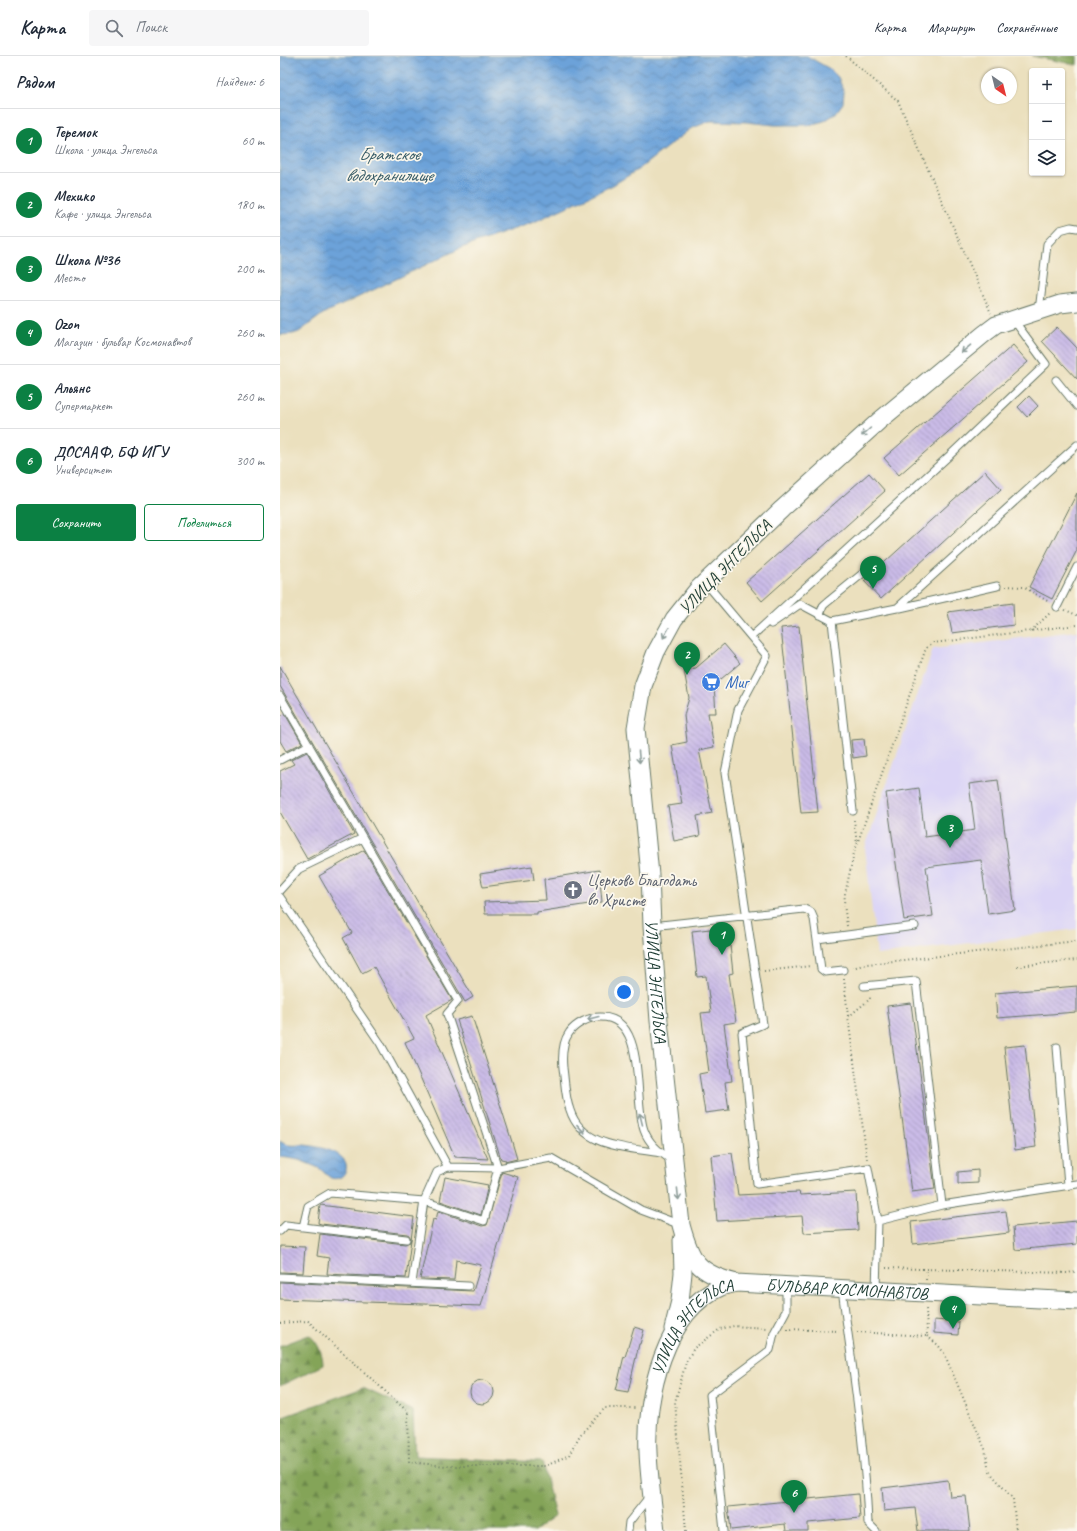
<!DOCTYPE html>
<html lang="ru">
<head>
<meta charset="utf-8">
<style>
  body { margin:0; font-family:Caveat,sans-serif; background:#f6f6f7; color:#1f2937 }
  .controls { position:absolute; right:12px; top:12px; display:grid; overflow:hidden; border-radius:4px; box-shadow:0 1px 3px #0004 }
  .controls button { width:36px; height:36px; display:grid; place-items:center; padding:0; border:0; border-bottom:1px solid #e0e1e3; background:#fff; color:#1f2937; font:20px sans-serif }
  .compass { position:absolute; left:701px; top:12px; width:36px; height:36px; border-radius:50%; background:#fff; box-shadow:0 1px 3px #0004; rotate:145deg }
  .you { position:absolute; left:344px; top:936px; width:14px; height:14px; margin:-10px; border:3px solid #fff; border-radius:50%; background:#1a73e8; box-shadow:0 0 0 6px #1a73e833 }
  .badge { display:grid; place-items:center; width:26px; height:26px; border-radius:50%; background:#0b8043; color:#fff; font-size:13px; font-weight:700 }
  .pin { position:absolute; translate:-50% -33px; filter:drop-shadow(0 1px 2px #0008) }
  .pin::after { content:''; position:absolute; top:21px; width:14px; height:12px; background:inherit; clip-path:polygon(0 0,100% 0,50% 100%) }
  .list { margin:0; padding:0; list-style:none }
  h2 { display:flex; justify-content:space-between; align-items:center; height:52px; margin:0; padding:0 16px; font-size:17px }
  h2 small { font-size:13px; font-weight:400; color:#747a83 }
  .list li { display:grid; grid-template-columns:26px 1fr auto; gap:12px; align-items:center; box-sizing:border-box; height:64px; padding:0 16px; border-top:1px solid #e0e1e3 }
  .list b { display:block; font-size:15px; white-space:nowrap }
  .list p { margin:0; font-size:13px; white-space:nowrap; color:#747a83 }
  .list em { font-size:13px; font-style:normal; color:#747a83 }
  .actions { display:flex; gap:8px; padding:12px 16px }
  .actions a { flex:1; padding:9px 0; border:1px solid #0b8043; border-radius:4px; text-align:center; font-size:14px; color:#0b8043 }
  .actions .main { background:#0b8043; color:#fff }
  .icon { flex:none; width:22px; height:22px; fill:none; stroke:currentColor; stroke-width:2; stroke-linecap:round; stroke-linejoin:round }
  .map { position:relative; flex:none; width:797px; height:1475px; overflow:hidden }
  header { display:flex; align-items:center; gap:24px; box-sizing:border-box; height:56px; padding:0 20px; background:#fff; border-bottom:1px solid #e0e1e3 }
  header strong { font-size:19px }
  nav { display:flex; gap:22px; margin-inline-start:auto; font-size:14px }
  .search { width:280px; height:36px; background:#f6f6f7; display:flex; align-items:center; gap:10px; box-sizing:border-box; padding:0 14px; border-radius:4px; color:#747a83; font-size:15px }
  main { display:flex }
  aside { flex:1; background:#fff }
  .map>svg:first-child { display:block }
  .built { fill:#dcd5f6 }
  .forest { fill:url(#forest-firs); stroke:#527046 }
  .water { fill:url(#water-waves); stroke:#467086 }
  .building { fill:url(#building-back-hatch) }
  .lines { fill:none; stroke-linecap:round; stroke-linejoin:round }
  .service-casing { stroke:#667664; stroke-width:9 }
  .tertiary-casing { stroke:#667664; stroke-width:19 }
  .path { stroke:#667664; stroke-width:2; stroke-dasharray:1 3; stroke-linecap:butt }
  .service { stroke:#fff; stroke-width:7 }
  .tertiary { stroke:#fff; stroke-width:17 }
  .oneway { stroke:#8f9e9a }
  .labels { text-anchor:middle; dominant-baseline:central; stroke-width:3.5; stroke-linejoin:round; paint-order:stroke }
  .street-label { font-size:17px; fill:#1f3d34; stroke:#fbf7ec }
  .shop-label { font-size:17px; fill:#366cbe; stroke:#fbf7ec; text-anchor:start }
  .worship-label { font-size:17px; fill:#5b616d; stroke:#fbf7ec; text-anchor:start }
  .water-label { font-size:18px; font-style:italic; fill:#365b66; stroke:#fbf7ec }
</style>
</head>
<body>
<header>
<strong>Карта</strong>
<div class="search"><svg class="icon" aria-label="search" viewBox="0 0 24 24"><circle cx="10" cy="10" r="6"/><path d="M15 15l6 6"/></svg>Поиск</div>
<nav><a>Карта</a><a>Маршрут</a><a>Сохранённые</a></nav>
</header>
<main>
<aside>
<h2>Рядом<small>Найдено: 6</small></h2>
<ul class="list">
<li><span class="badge">1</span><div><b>Теремок</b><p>Школа · улица Энгельса</p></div><em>60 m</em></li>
<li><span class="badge">2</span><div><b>Мехико</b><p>Кафе · улица Энгельса</p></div><em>180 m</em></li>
<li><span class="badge">3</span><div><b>Школа №36</b><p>Место</p></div><em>200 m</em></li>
<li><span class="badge">4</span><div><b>Ozon</b><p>Магазин · бульвар Космонавтов</p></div><em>260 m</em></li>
<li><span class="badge">5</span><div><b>Альянс</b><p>Супермаркет</p></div><em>260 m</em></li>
<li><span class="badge">6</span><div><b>ДОСААФ, БФ ИГУ</b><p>Университет</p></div><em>300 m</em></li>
</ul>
<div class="actions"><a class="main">Сохранить</a><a>Поделиться</a></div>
</aside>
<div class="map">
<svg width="797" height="1475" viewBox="0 0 797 1475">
  <defs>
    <pattern id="forest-firs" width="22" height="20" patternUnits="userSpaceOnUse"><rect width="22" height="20" fill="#84a458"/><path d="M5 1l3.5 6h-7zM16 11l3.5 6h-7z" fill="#6b874a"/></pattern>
    <pattern id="water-waves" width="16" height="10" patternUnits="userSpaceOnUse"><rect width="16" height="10" fill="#6ca2d9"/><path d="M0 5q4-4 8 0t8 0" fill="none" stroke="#5885b1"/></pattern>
    <pattern id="building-back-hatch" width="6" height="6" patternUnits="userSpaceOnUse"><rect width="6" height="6" fill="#cabbe7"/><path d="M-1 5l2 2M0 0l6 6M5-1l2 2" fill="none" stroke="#a399bc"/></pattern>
  </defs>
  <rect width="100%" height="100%" fill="#fbf7ec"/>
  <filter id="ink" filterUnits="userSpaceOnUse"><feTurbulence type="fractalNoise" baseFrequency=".025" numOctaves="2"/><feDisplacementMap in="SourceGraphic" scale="8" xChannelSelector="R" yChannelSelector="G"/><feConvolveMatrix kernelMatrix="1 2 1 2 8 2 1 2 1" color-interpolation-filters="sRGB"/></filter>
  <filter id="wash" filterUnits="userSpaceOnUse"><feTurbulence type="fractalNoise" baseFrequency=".012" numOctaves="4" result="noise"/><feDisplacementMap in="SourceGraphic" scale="16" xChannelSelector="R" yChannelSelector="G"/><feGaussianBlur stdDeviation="0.9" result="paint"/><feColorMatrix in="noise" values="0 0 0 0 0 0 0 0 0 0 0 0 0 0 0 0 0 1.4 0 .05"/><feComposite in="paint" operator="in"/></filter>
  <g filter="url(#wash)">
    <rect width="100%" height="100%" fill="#ebe0be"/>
    <path class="built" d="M797 575V873L597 899 585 792 653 593Z"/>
    <path class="forest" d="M752 0H797V9Z
      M29 1279C38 1286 43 1298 43 1309L0 1330V1290Z
      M83 1332 133 1355 135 1400 262 1406 275 1460 254 1475H0V1362Z"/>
    <path class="water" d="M0 0H527L550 13 558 21 564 36 563 47 555 58 544 65 529 69H494L466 66 430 65 410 73 359 113 333 129 254 166 181 192 43 258 19 276 13 278 0 279Z
      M0 1085C7 1091 15 1089 24 1089 36 1090 64 1095 66 1109 68 1117 60 1125 51 1122 47 1120 43 1115 39 1112 34 1110 29 1108 24 1106 17 1103 8 1102 0 1101Z"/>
    <g id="blocks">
      <path class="building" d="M777 271 797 292V323L762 285Z
        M733 289 748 306 619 419 604 402Z
        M749 340 758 350 747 361 738 351Z
        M705 415 721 433 601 543 584 525Z
        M589 417 605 435 482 545 466 526Z
        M797 437V494L772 543 749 531Z
        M733 547 734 569 672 577 668 556Z
        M519 570 538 756 521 757 501 572Z
        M444 588 460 607 434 629 436 657H428L434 691 419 694 432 757 417 760 420 780 394 785 388 750 402 748 392 689 407 686 404 659 409 642 404 614 416 612Z
        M0 610 193 941 185 946 0 630Z
        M5 658 22 687 6 695 0 685V660Z
        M584 683 586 700 573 702 571 684Z
        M27 696 74 778 27 803 0 756V715L14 708 11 704Z
        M718 724 735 854 708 858 701 804 646 811 653 860 624 864 606 737 639 732 645 781 695 774 689 728Z
        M84 794 172 944 146 959 208 1103 175 1101 125 986 134 982 94 911 82 917 63 882 72 877 39 820Z
        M252 810 254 824 203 831 200 818Z
        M319 814 322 846 257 856V858H205L204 846 266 844 264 823Z
        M448 871 453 917 449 918 456 966 444 968 452 1025 445 1026 449 1054 425 1057 419 1018 429 1016 421 957 431 956 426 920 417 921 412 875Z
        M797 930V956L717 962 715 937Z
        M631 947 655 1133 632 1136 607 950Z
        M192 960 232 1086 237 1103 225 1106 226 1104 221 1103 177 964Z
        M745 989 756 1091 735 1094 724 991Z
        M452 1097 458 1139 519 1136 520 1139 576 1136 578 1174 524 1177 522 1160 437 1165 431 1100Z
        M698 1114V1127L678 1128V1116Z
        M222 1116 238 1121 201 1250 0 1243V1226L193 1235 201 1209 176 1204 174 1224 140 1223 153 1163 156 1164 158 1155 202 1170 207 1169Z
        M165 1121 208 1129 201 1159 160 1145Z
        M40 1149 134 1161 126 1222 47 1218 49 1202 37 1200 40 1178 125 1188 130 1186 131 1183 129 1179 127 1178 41 1168 38 1167Z
        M726 1155 729 1177 633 1188 631 1166Z
        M797 1165V1188L735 1194 733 1171Z
        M0 1190 25 1191 23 1217 0 1216Z
        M654 1264 679 1266 678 1279 654 1277Z
        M354 1271 364 1274 360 1288H359L348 1336 336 1334 344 1300 345 1301Z
        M190 1336a12 12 0 1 1 24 0a12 12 0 1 1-24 0Z
        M668 1424 670 1441 686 1440 690 1475H638L635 1452 604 1455 602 1432Z
        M578 1438 580 1462 528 1467V1475H506L505 1468 451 1474 448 1451Z"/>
    </g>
  </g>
  <g filter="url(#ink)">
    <use href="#blocks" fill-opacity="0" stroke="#667664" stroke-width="1"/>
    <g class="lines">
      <defs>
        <path id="service" d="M759 255 767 188 780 174 791 171 797 172
          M776 324 797 350
          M425 526 487 600 458 654 445 717 483 968 462 977 477 1128 588 1112 598 1165 596 1234
          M777 551 797 511
          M620 552 717 530
          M540 559 543 550 545 548 598 505
          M552 565 573 755
          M491 568 520 548 552 565 617 552 797 389
          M471 581 670 399 766 308 733 263
          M0 640 178 945 167 958 218 1112 204 1165 144 1145 50 1137 28 1150 23 1171 126 1183
          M0 704 29 689
          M0 834 19 813 83 782
          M0 841 100 987 168 1111 218 1112 271 1102 361 1154 401 1169
          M372 870 524 853 531 856 534 863 541 913 545 916 563 914
          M537 883 635 870
          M584 930 636 925 662 1149 598 1165
          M777 991 788 1129
          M380 1097C347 1091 302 1092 290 1054 285 1041 285 1026 283 1012 282 1001 282 987 289 977 295 968 309 961 320 961 368 960 353 1043 364 1074 369 1088 380 1097 392 1104
          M662 1149 797 1128
          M0 1175 6 1169 23 1171
          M0 1221 188 1230
          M132 1227 144 1145 157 1116 168 1111
          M562 1233C572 1310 585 1388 588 1467L596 1475
          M348 1475 349 1466 369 1441
          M444 1475 430 1339 490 1294 494 1277 506 1255V1229"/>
        <g id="tertiary">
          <path id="s1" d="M797 246 780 248 716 269 704 278 599 365 502 453 418 533 394 563 376 596 363 630 356 672 370 819 372 870 379 965 401 1169C411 1206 418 1217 456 1227L797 1245"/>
          <path d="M393 1273 400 1245 403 1217 402 1184"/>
          <path id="s2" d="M376 1475C373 1449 369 1422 368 1396 365 1341 385 1255 441 1231 446 1229 451 1229 456 1227"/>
        </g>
      </defs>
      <use href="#service" class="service-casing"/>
      <use href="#tertiary" class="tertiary-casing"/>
      <path class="path" d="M566 0 618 45 711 257
        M726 530 744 531 769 546
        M785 554 797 559
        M751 575 770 557
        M574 764 577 788
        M567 870 564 848 565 838 574 797 645 595 648 590 653 587 797 569
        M737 910 797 904
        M572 912 587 908 797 885
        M484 915 531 910
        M564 923 568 960
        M587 1103 568 961 590 943V939
        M606 1212 788 1217 797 1215
        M646 1224 647 1213
        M0 1267 28 1265 128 1356 129 1406 166 1410H266L289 1399 300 1379 325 1352H356
        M507 1273 559 1275
        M577 1276 647 1280 646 1252
        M647 1280 658 1289 664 1297 705 1393 709 1415 733 1443 736 1475
        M406 1475 395 1346 406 1306 414 1292 440 1273 454 1270 487 1272"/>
      <use href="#service" class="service"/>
      <use href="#tertiary" class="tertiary"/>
    </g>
    <defs><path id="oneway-shaft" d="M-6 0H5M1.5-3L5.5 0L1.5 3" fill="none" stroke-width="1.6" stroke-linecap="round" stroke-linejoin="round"/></defs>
    <g class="oneway">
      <use href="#oneway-shaft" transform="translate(686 293) rotate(140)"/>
      <use href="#oneway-shaft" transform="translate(586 376) rotate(138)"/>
      <use href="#oneway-shaft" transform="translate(386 577) rotate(119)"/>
      <use href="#oneway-shaft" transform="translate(359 701) rotate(85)"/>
      <use href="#oneway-shaft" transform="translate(313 962) rotate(166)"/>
      <use href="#oneway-shaft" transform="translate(361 1063) rotate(-104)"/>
      <use href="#oneway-shaft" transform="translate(301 1073) rotate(47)"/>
      <use href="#oneway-shaft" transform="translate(398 1138) rotate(84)"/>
    </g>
  </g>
  <defs>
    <symbol id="supermarket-disc" viewBox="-11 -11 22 22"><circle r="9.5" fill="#3f7fe0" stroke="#fbf7ec"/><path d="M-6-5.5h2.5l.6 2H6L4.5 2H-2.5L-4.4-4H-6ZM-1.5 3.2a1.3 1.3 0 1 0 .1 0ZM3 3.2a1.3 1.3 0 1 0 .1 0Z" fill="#fff"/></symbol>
    <symbol id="church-disc" viewBox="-11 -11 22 22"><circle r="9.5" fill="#6b7280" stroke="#fbf7ec"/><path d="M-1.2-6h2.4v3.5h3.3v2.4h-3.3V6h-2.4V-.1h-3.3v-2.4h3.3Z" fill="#fff"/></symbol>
  </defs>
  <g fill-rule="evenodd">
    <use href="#supermarket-disc" x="420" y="615" width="22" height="22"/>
    <use href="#church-disc" x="282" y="823" width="22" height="22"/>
  </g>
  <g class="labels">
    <g class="street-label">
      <text transform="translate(445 511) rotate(-46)">УЛИЦА ЭНГЕЛЬСА</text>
      <text stroke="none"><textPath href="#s1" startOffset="892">УЛИЦА ЭНГЕЛЬСА</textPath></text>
      <text stroke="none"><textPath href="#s1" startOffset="1334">БУЛЬВАР КОСМОНАВТОВ</textPath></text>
      <text stroke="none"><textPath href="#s2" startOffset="220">УЛИЦА ЭНГЕЛЬСА</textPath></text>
    </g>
    <g class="shop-label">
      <text x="445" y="626">Миг</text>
    </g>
    <g class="worship-label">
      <text x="307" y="824">Церковь Благодать<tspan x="307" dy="20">во Христе</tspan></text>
    </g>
    <g class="water-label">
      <text x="109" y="98">Братское<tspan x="109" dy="21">водохранилище</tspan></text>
    </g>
  </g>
</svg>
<div class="controls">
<button>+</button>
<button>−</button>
<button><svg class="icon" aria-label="layers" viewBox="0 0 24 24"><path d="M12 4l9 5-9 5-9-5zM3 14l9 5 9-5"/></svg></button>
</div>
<svg class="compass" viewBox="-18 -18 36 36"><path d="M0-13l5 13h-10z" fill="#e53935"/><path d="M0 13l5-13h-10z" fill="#747a83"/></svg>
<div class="you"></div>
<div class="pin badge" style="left:442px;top:899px">1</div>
<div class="pin badge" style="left:407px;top:619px">2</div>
<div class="pin badge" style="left:670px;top:792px">3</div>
<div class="pin badge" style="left:673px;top:1273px">4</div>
<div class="pin badge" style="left:593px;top:533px">5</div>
<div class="pin badge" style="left:514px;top:1457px">6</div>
</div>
</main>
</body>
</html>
